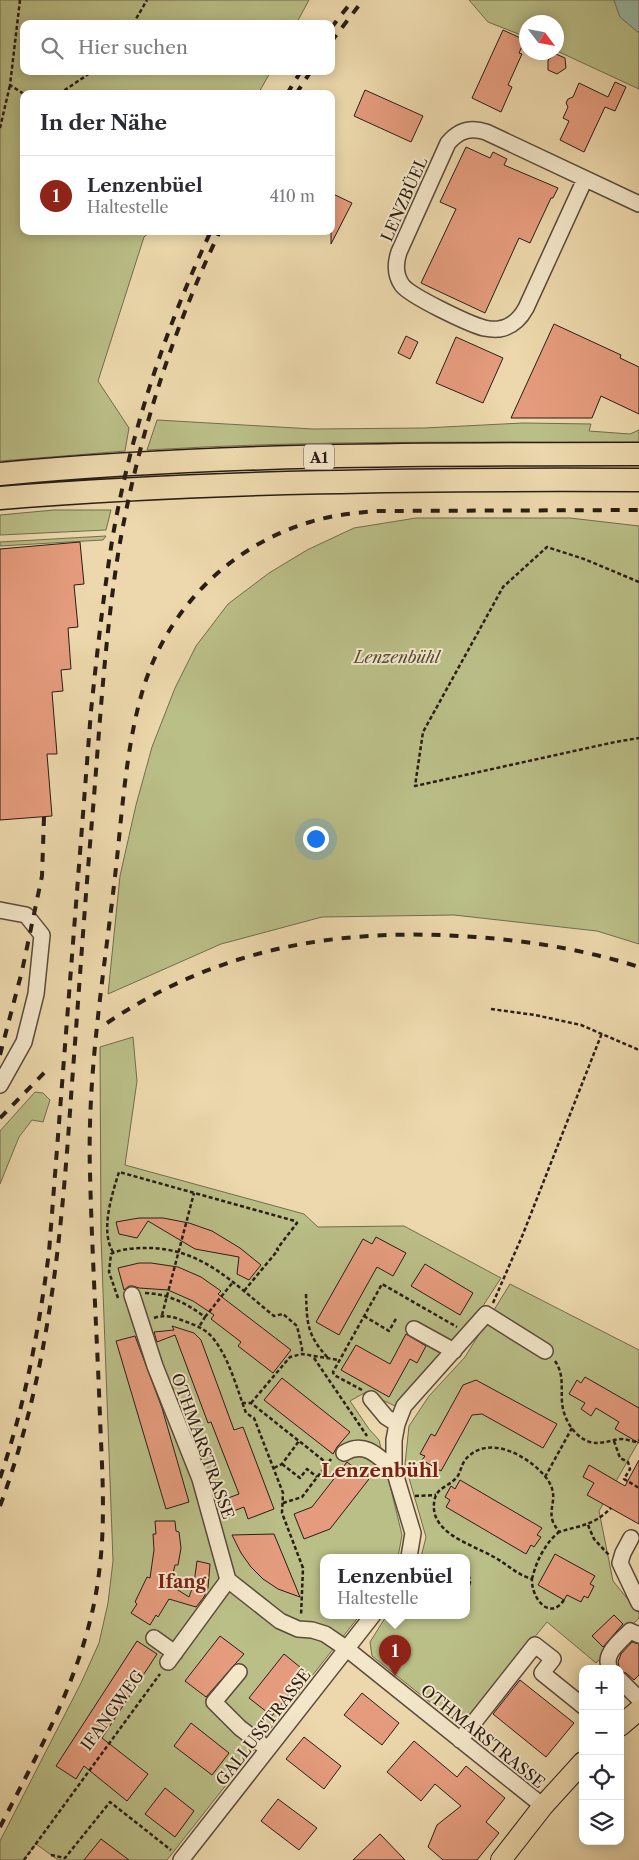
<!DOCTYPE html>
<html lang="de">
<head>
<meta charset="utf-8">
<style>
  body { margin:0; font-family:"Libre Caslon Text",serif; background:#f7f7f7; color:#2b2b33 }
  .controls { position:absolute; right:15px; bottom:15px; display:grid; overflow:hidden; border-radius:10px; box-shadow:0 2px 12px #0003 }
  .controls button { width:45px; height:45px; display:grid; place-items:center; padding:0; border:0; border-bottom:1px solid #e1e1e2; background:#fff; color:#2b2b33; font:25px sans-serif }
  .compass { position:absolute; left:519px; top:15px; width:45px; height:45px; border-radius:50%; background:#fff; box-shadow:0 2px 12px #0003; rotate:122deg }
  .you { position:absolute; left:315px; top:838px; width:18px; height:18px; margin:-12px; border:4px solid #fff; border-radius:50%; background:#1a73e8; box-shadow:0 0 0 8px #1a73e833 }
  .badge { display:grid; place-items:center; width:32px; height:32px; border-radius:50%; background:#8f2418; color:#fff; font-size:16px; font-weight:700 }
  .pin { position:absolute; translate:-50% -41px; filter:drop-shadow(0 1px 2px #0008) }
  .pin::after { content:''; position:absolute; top:26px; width:18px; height:15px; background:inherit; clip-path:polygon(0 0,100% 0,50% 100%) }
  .popup { position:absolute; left:320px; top:1554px; width:150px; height:65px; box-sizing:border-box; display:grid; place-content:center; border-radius:10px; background:#fff; filter:drop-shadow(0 1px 4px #0005); font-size:16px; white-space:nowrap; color:#7c7c81 }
  .popup b { font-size:19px; color:#2b2b33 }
  .popup::after { content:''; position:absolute; left:50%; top:100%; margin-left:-10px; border:10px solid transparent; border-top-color:#fff }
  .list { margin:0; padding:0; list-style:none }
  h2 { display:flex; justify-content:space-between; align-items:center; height:65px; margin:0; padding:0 20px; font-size:21px }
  h2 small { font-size:16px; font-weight:400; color:#7c7c81 }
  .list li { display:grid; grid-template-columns:32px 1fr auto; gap:15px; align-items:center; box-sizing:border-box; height:80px; padding:0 20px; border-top:1px solid #e1e1e2 }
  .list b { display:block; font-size:19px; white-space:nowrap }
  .list p { margin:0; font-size:16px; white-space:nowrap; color:#7c7c81 }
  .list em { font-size:16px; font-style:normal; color:#7c7c81 }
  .icon { flex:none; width:28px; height:28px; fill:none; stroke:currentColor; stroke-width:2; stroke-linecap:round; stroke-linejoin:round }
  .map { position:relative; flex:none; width:639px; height:1860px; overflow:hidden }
  .search { position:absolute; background:#fff; box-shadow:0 2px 12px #0003; left:20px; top:20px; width:315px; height:55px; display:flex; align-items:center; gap:12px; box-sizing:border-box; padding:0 18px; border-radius:10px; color:#7c7c81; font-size:19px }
  .panel { position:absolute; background:#fff; box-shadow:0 2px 12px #0003; left:20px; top:90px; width:315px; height:145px; border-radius:10px }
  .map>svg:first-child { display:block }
  .green { fill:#babe87; stroke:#726d4e }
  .water { fill:#99baa7; stroke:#6d7b6d }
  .building { fill:#e59c7e; stroke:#2a1c16 }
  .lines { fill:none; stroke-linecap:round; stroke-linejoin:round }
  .minor-casing { stroke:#5a4b3c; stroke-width:18 }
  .major-casing { stroke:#2a1c16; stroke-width:22 }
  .highway-casing { stroke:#2a1c16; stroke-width:25 }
  .path { stroke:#2a1c16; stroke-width:2.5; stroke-dasharray:4 2.5; stroke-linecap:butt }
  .minor { stroke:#f3e6c9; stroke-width:15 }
  .major { stroke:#ecd8ac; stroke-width:20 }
  .highway { stroke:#ecd8ac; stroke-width:22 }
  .rail { stroke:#2a1c16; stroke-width:4; stroke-dasharray:9 9; stroke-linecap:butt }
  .labels { text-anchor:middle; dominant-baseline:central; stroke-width:4; stroke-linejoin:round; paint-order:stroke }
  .shield { fill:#f3e6c9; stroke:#66594c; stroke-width:1 }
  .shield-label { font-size:15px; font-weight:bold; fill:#2a1c16 }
  .street-label { font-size:16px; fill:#2a1c16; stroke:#f3e6c9 }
  .park-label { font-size:16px; font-style:italic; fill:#554d38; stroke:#f3e6c9 }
  .neighbourhood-label { font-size:18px; font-weight:bold; fill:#7a1f14; stroke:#f3e6c9 }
  .quarter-label { font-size:19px; font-weight:bold; fill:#7a1f14; stroke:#f3e6c9 }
</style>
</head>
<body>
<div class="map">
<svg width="639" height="1860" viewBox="0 0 639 1860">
  <rect width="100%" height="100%" fill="#ecd8ac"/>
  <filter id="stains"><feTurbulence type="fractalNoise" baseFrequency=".004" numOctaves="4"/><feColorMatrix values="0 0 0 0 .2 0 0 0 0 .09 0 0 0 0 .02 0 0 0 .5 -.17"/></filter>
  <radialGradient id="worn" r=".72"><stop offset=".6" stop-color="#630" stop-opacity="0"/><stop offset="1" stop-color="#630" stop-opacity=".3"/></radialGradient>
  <path class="green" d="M0 0H309L296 24H24V71H271L258 94H24V231H151L144 237 98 381 129 428 125 451 0 461Z
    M469 0H614L620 17 639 33V89L557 51 556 22H526V37L488 22Z
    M157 420 313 429 424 428 523 423 591 424 589 431 630 434 639 430V443C475 442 311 440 147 450Z
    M54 510H111L106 530 0 535V515Z
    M416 518H570L639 526V944L597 931 454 915 322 917 221 944 108 994 120 876 136 805 152 747 175 688 196 646 228 604 269 573 307 550 354 528Z
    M106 536 103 540 0 546V542Z
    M133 1037 137 1081 125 1165 304 1214 318 1227 404 1226 501 1278 479 1312 451 1341 397 1407 366 1392 350 1401 369 1429 379 1440 402 1535 398 1557H324V1615H360L167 1860H58L36 1844 23 1860H0V1841L81 1683 99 1643 108 1603 113 1561 101 1236 100 1047Z
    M35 1092 43 1093 50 1100 43 1122 32 1120 19 1137 0 1184V1131Z
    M510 1284 639 1350V1441L599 1511 613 1581 639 1613V1618L596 1663 547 1622 461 1727 372 1656 370 1642 387 1615H466V1557H421L426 1537 405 1464 409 1426 429 1396 465 1357Z"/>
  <path class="water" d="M614 0H639V33L620 17Z"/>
  <path class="building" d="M503 30 525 40 519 53 522 54 508 85 512 87 501 112 472 98Z
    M556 54 565 58 566 68 557 74 548 70V60Z
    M615 82 626 87 615 111 605 107 584 152 560 140 569 121 563 118 568 107 566 103 568 99 573 97 579 83 608 97Z
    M365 90 423 116 411 142 354 116Z
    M466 147 490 158 493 152 507 159 504 165 558 188 553 198H551L530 243 519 238 485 313 421 283 456 209 440 202Z
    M331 193 352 203 331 244Z
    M554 324 621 355 620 358 639 367V414L601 396 592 418H511Z
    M406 336 418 342 410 359 398 353Z
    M456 337 503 358 483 403 436 383Z
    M80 542 84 584 74 585 78 627 68 628 71 669 61 670 63 691 52 692 57 754H47L52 816 0 820V549Z
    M139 1218H163L189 1223 212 1231 240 1248 261 1265 249 1280 237 1274 239 1257 195 1249 148 1221 137 1238 119 1234 116 1222Z
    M376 1237 406 1253 393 1276 377 1267 339 1335 316 1322 363 1239 372 1244Z
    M139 1263H151L178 1267 201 1277 221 1291 218 1294 291 1350 273 1373 238 1346 241 1342 211 1319 214 1315 193 1301 168 1290 139 1288 133 1286H129L124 1290 118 1268Z
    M425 1264 473 1293 460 1315 411 1286Z
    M172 1326 194 1333 201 1340 234 1430 243 1427 274 1509 248 1519 244 1507 223 1515 220 1501 239 1494 211 1422 208 1423 175 1335 157 1342 154 1332 174 1330Z
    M406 1334 426 1346 417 1363 410 1359 389 1397 341 1370 356 1345 390 1364Z
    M135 1336 162 1408 189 1502 166 1509 116 1341Z
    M585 1377 639 1408V1443L615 1429 619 1422 596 1408 591 1416 581 1409 585 1403 569 1394 577 1380 581 1383Z
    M282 1378 350 1432 337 1447 333 1454 264 1400Z
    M476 1380 557 1424 543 1448 482 1414 472 1415 441 1471 422 1460 425 1456 420 1454 431 1434 435 1436 463 1385Z
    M639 1460V1524L587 1495 594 1483 583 1477 589 1465 625 1486Z
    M347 1462 369 1479 330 1529 304 1539 294 1514 312 1507Z
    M460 1480 542 1528 537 1535 541 1537 534 1547 531 1545 526 1554 446 1507 450 1500 445 1497 451 1486 455 1489Z
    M155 1521H175L176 1531 179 1532 181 1548 178 1565H175L170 1585 189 1597 194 1583 197 1561 210 1564 208 1588 204 1597 196 1607 169 1599 158 1617 156 1615 150 1625 131 1613 137 1604 135 1602 147 1577 150 1578 154 1550 153 1534H156Z
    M274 1534 300 1597 278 1589 263 1579 251 1567 241 1553 232 1535Z
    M555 1554 595 1576 590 1584 594 1586 588 1598 584 1596 581 1602 567 1595 564 1600 538 1585Z
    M614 1615 623 1624 603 1647 592 1636Z
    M220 1636 244 1654 206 1697 185 1681Z
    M137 1641 157 1654 102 1738 148 1774 127 1801 84 1766 76 1779 56 1766Z
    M632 1642 639 1644V1675L634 1680 626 1673 620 1671 618 1662 621 1654Z
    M284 1654 306 1672 272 1716 249 1698Z
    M520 1680 574 1723 546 1757 493 1714Z
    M362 1693 399 1723 382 1745 344 1715Z
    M191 1723 229 1753 212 1775 174 1746Z
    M304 1737 341 1766 324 1789 286 1759Z
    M414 1741 457 1777 466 1766 505 1798 486 1822 499 1833 477 1860H443L428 1847 437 1825 461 1806 435 1784 421 1801 387 1772Z
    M165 1788 194 1811 175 1837 145 1814Z
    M278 1799 317 1828 299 1850 261 1821Z
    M380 1834 405 1860H353Z
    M101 1839 129 1860H84Z"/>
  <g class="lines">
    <defs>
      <path id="minor" d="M585 179 526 308C520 319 512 327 499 329 494 330 489 329 484 328 469 324 410 296 402 285 395 275 395 264 399 252L448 143C459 130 471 127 486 132L639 204
        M0 910 26 915 42 935 36 994 24 1042 0 1085
        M132 1295 155 1366 200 1479 228 1580 280 1621 298 1629 312 1630 325 1634 347 1649 543 1806
        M414 1329 454 1351
        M371 1399 386 1417 397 1424
        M344 1453C365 1440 379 1457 394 1470
        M631 1538 623 1553 620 1563 639 1603
        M409 1557 413 1533 394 1470V1440L397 1424 404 1406 486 1314 545 1351
        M154 1638 175 1653
        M168 1662 228 1580
        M610 1669C602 1654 620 1642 630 1631L639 1635
        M239 1672 214 1702 240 1728 268 1749
        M620 1680 639 1699
        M460 1740 535 1645 553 1659 542 1673 583 1706
        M181 1860 373 1615"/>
      <path id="major" d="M620 1726 639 1710
        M501 1860 543 1806 583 1762"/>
      <path id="highway" d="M0 474C212 454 426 454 639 454
        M0 498C213 481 426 479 639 480"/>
    </defs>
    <use href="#minor" class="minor-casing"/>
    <use href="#major" class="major-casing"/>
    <use href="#highway" class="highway-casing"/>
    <path class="path" d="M20 0 10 85 24 94
      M133 24 147 0
      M59 94 93 71
      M0 128 10 85
      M639 582 584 559 547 547 503 587 423 732 415 786 615 742 639 738
      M491 1009 535 1015 581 1025 639 1050
      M113 1252C100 1231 112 1194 119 1172L295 1221 297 1223 277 1249 278 1250 244 1291
      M145 1293C169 1294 186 1303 205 1317L199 1327
      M306 1294C307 1324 307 1335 328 1358
      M118 1298 109 1272 111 1254C120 1249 134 1248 145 1248 201 1247 233 1283 274 1316L283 1314 297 1326 302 1348V1354
      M493 1303 523 1234 602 1033
      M162 1315 194 1193
      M364 1316 389 1331 397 1317
      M205 1317 233 1282
      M154 1318C165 1314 174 1317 184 1321 192 1324 201 1327 208 1333 227 1350 237 1389 246 1413L254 1418 283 1493 282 1513 303 1568 301 1616
      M314 1358 367 1436
      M555 1361C564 1374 561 1387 562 1402 563 1418 574 1437 590 1442 602 1445 610 1440 621 1439 626 1439 631 1441 636 1442L639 1440
      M362 1390 334 1375 333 1372 382 1284 457 1327
      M242 1403H251L328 1464
      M251 1403 290 1357 302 1354 339 1360
      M614 1441 620 1458 628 1462 630 1469 624 1479 639 1488
      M282 1464 300 1478 307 1469 317 1477
      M274 1468 282 1464 299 1441
      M545 1477 572 1428
      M415 1496 436 1495
      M283 1503 302 1497 331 1459
      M588 1525 594 1539 609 1555
      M466 1570 468 1571 470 1582 466 1595
      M532 1579C536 1562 545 1543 559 1532
      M564 1600C549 1622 531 1597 532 1579 517 1575 506 1563 492 1556 471 1544 426 1532 435 1498 438 1487 450 1486 457 1477 462 1471 460 1463 470 1455 493 1436 528 1457 544 1475 562 1496 547 1506 553 1522 555 1526 557 1529 559 1532 581 1525 593 1526 611 1508
      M51 1855 65 1858 110 1802 171 1850
      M24 1860 160 1674"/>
    <use href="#minor" class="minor"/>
    <use href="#major" class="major"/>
    <use href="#highway" class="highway"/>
    <path class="rail" d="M331 28 353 0
      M331 42 363 0
      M287 94 301 71
      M296 94 311 71
      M107 1023C220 947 341 927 475 937 531 941 586 950 639 967
      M0 1055 22 971 42 876 44 817
      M0 1118 45 1072
      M0 1478C25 1405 39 1329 49 1252L91 711C97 654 103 598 112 541 130 434 165 329 211 231
      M0 1506C51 1368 62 1228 72 1083 79 991 85 900 93 809 100 722 105 635 119 548 138 439 172 331 220 231
      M0 1827C42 1745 88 1665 99 1573 106 1521 102 1469 100 1417 97 1336 92 1254 90 1173 87 1076 103 980 114 885 122 820 125 742 146 680 172 604 233 545 310 522 332 515 354 513 376 511L639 510"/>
  </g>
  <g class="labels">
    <rect class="shield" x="304" y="444.5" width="30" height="25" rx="4"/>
    <g class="shield-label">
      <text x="319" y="457">A1</text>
    </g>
    <g class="street-label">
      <text transform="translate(404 199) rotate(-66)">LENZBÜEL</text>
      <text transform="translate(203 1446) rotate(70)">OTHMARSTRASSE</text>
      <text transform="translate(112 1710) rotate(-54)">IFANGWEG</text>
      <text transform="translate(263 1727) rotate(-52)">GALLUSSTRASSE</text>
      <text transform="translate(483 1736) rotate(39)">OTHMARSTRASSE</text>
    </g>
    <g class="park-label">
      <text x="397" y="657">Lenzenbühl</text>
    </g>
    <g class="neighbourhood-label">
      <text x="182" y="1582">Ifang</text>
    </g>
    <g class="quarter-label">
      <text x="380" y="1470">Lenzenbühl</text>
    </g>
  </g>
  <rect width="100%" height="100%" filter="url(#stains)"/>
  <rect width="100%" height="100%" fill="url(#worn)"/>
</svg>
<div class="controls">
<button>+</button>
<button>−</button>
<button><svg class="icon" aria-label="locate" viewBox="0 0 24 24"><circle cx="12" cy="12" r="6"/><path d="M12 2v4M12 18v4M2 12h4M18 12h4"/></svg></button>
<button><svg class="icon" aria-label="layers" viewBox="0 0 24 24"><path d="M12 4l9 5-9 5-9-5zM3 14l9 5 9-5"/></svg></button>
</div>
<svg class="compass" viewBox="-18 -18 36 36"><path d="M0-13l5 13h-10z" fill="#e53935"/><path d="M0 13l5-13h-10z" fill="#7c7c81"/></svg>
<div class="you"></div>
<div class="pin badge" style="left:395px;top:1676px">1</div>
<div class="popup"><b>Lenzenbüel</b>Haltestelle</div>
<div class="search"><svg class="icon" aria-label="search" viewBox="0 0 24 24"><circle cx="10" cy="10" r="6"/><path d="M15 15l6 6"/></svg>Hier suchen</div>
<section class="panel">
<h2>In der Nähe<small></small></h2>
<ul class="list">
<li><span class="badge">1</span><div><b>Lenzenbüel</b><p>Haltestelle</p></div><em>410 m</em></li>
</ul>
</section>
</div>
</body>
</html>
